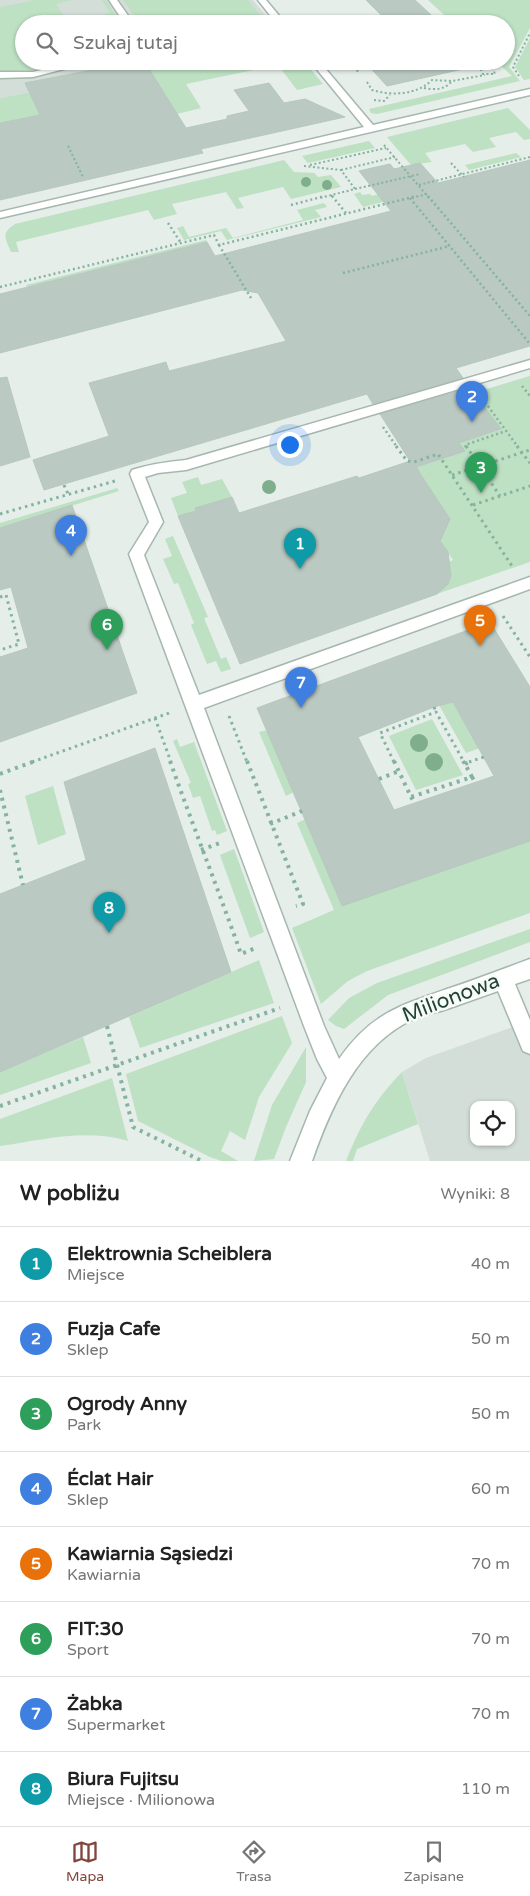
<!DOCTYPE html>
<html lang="pl">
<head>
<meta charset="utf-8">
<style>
  body { margin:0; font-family:"Varela Round",sans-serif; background:#f6f6f6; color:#222 }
  .controls { position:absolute; right:15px; bottom:15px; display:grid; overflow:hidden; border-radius:10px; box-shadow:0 1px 4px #0004 }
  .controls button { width:45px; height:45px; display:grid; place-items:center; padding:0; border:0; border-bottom:1px solid #e0e0e0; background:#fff; color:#222; font:25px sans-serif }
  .you { position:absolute; left:289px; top:444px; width:18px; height:18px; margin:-12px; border:4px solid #fff; border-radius:50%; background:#1a73e8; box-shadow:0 0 0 8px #1a73e833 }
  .badge { display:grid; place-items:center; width:32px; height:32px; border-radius:50%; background:#81453d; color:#fff; font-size:16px; font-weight:700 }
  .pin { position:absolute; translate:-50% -41px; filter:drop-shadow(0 1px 2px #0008) }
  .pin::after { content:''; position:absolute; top:26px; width:18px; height:15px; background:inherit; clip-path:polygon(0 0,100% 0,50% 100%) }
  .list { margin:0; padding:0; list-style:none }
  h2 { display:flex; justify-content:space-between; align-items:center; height:65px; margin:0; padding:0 20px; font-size:21px }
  h2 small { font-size:16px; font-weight:400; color:#767676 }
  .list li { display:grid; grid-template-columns:32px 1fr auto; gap:15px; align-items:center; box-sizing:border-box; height:75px; padding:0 20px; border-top:1px solid #e0e0e0 }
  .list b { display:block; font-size:19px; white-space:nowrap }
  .list p { margin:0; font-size:16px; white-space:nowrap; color:#767676 }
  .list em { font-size:16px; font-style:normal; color:#767676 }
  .icon { flex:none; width:28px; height:28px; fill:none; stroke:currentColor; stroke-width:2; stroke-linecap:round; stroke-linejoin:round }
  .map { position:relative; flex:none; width:530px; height:1161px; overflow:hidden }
  .search { position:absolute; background:#fff; box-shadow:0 1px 4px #0004; left:15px; right:15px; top:15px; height:55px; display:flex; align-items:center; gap:12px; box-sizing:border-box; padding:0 18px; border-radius:28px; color:#767676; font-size:19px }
  .sheet { height:665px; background:#fff }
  nav { display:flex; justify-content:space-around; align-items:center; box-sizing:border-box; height:70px; border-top:1px solid #e0e0e0; background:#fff; font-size:14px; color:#767676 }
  nav a { display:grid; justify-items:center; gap:2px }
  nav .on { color:#81453d }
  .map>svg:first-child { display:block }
  .built { fill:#d3ded8; fill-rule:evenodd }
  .green { fill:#bee0c3 }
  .building { fill:#bac9c2; stroke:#b7c8bf; fill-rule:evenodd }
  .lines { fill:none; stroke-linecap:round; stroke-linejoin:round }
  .minor-casing { stroke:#a7b7af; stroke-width:3 }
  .path-far3 { stroke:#85b39f; stroke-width:2; stroke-dasharray:2 2.5; stroke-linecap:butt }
  .path-far2 { stroke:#85b39f; stroke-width:2.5; stroke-dasharray:2 3; stroke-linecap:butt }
  .path-far1 { stroke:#85b39f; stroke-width:3; stroke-dasharray:2.5 4; stroke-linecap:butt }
  .path { stroke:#85b39f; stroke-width:4; stroke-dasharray:3 5; stroke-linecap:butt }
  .minor { fill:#fff; fill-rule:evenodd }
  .tree { fill:#7fae8c }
  .labels { text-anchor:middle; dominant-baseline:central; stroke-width:5; stroke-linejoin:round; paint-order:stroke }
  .near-street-label { font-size:21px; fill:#234135; stroke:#f6fbf8 }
</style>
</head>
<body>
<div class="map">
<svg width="530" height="1161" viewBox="0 0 530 1161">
  <rect width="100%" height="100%" fill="#e5eee9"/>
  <path class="built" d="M0 0H253L273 24H24V61H138L110 77 0 98Z
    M530 1021V1161H430L402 1072 426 1058ZM474 1105H511V1142H474Z"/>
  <path class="green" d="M36 0H72L56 4 68 22 110 13 102 0H106L121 24H24V61H77L21 73 0 72V7Z
    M123 0H248L267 24H140Z
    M428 0H530V28L509 67 520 81 377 114 371 113 369 109 512 76 496 61H506V24H454Z
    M530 38V79L524 80 515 67Z
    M138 61H304L323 84 297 90 278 65 186 84 201 108 177 114 162 90 0 123V98L110 77Z
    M508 108 530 130V139L524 140 516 132 489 138 496 147 473 152 465 144 425 153 432 162 411 165 387 137Z
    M369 141 375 148 308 163 302 156Z
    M516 153 521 157 469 170 465 165Z
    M284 160 294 172 314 173 318 177 331 175 341 187 291 199 283 187 238 198 244 208 237 209 226 192 172 204 177 214 154 220 148 210 16 242 19 252H11C5 238 1 233 15 224Z
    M360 192 362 195 370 194 372 196 387 192 403 197 363 207 354 194Z
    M324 203 327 207 315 210 321 217 227 240 221 231 184 240 177 228 183 226 189 237 226 228 233 238 303 220 297 210Z
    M206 240 207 242 27 287 26 285Z
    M530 376V562L428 597 427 595C443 588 459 583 446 563L453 560 436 535 448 517 421 474 413 467 409 459 443 448 464 451 459 443 500 430 482 404 468 408 460 397Z
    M198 477 201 485 222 479 232 497 195 508 196 511 178 516 171 498 187 493 182 482Z
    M117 488 119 491 0 528V523Z
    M173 536 208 617 204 618 221 659 226 657 231 669 221 672 216 661 207 664 191 625 194 623 178 583 174 584 163 559 172 556 165 539Z
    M453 700 480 748 466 753 439 705Z
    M432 719 463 775 416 790 389 736Z
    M267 730 294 792 286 796 259 732Z
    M177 739 180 747 194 742 227 831 217 835 215 830 212 831 200 796 193 798 188 784 191 783 173 741Z
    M53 786 66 834 38 845 25 796Z
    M306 819 530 841V913L367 971 348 981 321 1004 292 928 334 910 297 823Z
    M234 849 264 932 250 938 220 855Z
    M530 929V942L388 995 344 1029 336 1026 328 1020 349 998 377 983Z
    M259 960 274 1003 140 1048 129 1017Z
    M282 1016 292 1043 259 1097 245 1140 230 1131 221 1151 238 1161H222L210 1157 138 1121 126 1074Z
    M83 1037 91 1063 0 1095V1072Z
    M306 1047V1082L286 1127 274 1159 254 1161 272 1105Z
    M402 1072 418 1124 357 1149 353 1161H346C361 1124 374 1101 402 1072Z
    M112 1078 128 1141C87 1128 41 1140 0 1146V1119Z"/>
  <path class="building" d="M366 0H415L441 24H390Z
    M138 61H144L186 128 227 119V116L249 111 234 90 269 83 284 103 305 99 345 117 201 149 203 153 0 200V123L40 115 25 83Z
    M364 61H465L472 67 387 86Z
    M530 160V346L456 368 463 378 373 404 367 394 44 490 33 460 109 436 89 383 166 362 169 371 286 341 258 293 242 290 0 353V294L207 242 215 256 391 211 359 171 390 164 394 169 420 163 438 183Z
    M7 377 30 457 0 466V378Z
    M470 388 501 429 459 443 465 451 416 467 450 519 440 541 448 552 451 576 448 584 437 594 240 664 178 516 196 511 195 508 232 497 239 513 357 476 359 478 410 461 380 414Z
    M72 505 137 693 0 742V657L28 648 11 587 0 590V528Z
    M490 622 530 687V841L342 906 257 708ZM453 702 494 776 394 810 358 737 434 707Z
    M155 748 231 972 0 1072V894L86 860 64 782Z"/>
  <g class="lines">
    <defs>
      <path id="minor" d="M109 0H117L134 24H125Z
        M258 0H266L286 24H277Z
        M79 61H95L33 77 0 78V72H33Z
        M310 61H319L373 125 530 89V95L0 218V212L364 127Z
        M530 360V368L186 470 158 473 145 477 163 522 144 555 199 695 530 577V589L204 708 324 1026 339 1059C371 1013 401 1005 450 988 477 979 503 969 530 959V979L515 984 530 1020V1054L523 1051 498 991C480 997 462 1004 444 1010 434 1013 424 1014 414 1019 358 1044 331 1107 312 1161H290L310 1111 327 1078 317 1059 304 1026 129 554 149 522 130 474 132 470C150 464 167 462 186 460Z"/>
    </defs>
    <use href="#minor" class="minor-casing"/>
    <path class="path-far3" d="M355 61 358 73
      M477 61 484 68
      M487 68 493 69 495 74H483L481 70Z
      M519 76 513 67 530 33
      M367 82 372 90C392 96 417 95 432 80L452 81 485 75
      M424 88C435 90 445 90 452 81
      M374 100 384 101 390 95
      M384 145 429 198
      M68 146 83 177
      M451 163 464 177
      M310 165 386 148
      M304 166 341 170 355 189 320 198
      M341 170 395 157
      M419 185 530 157
      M355 189 420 174
      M331 195 333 198
      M412 198 427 194"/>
    <path class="path-far2" d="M332 196 346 213
      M428 196 530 316
      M410 198 530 344
      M291 205 325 196
      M168 223 181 243
      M219 245 251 298
      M343 273 450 246
      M0 287 214 235 219 245 417 196
      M522 386 530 396
      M482 398 518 447
      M383 427 397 447
      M466 447 465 445 506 431"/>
    <path class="path-far1" d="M396 446 407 461 414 462 438 454 512 566
      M466 446 500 496
      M517 446 530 463
      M452 475 530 450
      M64 485 68 494
      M473 505 530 486
      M0 514 115 481
      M0 597 6 595 19 644 0 650
      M503 616 530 657
      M434 707 436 712
      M229 716 247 762
      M155 718 171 762
      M32 762 172 712
      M394 762 380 733 436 712 464 762
      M469 762 484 757"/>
    <path class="path" d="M170 761C193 826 218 889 241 954L258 947
      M247 761 303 904 296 906
      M394 761 411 797 472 777 465 764
      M463 761 465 764
      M465 764 472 761
      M0 774 35 761
      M472 777 475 782
      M379 779 399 771
      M0 790 23 885
      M411 797 414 802
      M270 824 302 811
      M201 850 220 843
      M107 1026 133 1127 202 1161
      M0 1106 280 1008"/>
    <use href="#minor" class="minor"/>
  </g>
  <g class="tree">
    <circle cx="306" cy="182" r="5"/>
    <circle cx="327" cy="185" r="5"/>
    <circle cx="269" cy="487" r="7"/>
    <circle cx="419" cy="743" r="9"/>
    <circle cx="434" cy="762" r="9"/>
  </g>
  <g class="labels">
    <g class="near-street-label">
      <text transform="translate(451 998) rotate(-21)">Milionowa</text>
    </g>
  </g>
</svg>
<div class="controls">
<button><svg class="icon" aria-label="locate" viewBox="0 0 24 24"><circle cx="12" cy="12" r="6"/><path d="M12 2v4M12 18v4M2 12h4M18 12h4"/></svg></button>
</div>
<div class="you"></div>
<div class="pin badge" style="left:300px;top:569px;background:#0f9aa8">1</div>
<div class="pin badge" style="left:472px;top:422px;background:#3f7fe0">2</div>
<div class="pin badge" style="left:481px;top:493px;background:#2e9e5b">3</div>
<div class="pin badge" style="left:71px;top:556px;background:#3f7fe0">4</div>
<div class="pin badge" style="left:480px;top:646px;background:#e8710a">5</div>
<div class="pin badge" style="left:107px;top:650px;background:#2e9e5b">6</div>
<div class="pin badge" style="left:301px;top:708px;background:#3f7fe0">7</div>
<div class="pin badge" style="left:109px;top:933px;background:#0f9aa8">8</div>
<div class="search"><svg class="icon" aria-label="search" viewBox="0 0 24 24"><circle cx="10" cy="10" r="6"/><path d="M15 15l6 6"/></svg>Szukaj tutaj</div>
</div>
<section class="sheet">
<h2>W pobliżu<small>Wyniki: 8</small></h2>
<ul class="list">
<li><span class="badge" style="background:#0f9aa8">1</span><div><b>Elektrownia Scheiblera</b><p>Miejsce</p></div><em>40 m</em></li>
<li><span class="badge" style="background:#3f7fe0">2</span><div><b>Fuzja Cafe</b><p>Sklep</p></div><em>50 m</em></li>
<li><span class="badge" style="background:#2e9e5b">3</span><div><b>Ogrody Anny</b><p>Park</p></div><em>50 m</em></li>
<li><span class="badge" style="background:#3f7fe0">4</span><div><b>Éclat Hair</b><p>Sklep</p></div><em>60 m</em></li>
<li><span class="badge" style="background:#e8710a">5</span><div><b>Kawiarnia Sąsiedzi</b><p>Kawiarnia</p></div><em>70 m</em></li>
<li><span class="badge" style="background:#2e9e5b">6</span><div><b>FIT:30</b><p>Sport</p></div><em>70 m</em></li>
<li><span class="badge" style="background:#3f7fe0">7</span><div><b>Żabka</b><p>Supermarket</p></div><em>70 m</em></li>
<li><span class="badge" style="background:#0f9aa8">8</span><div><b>Biura Fujitsu</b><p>Miejsce · Milionowa</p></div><em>110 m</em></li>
</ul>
</section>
<nav>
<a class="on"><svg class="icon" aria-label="map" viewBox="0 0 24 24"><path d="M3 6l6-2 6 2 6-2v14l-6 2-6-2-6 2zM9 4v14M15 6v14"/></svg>Mapa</a>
<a><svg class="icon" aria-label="directions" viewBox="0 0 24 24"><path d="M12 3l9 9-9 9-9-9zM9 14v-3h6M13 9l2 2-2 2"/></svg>Trasa</a>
<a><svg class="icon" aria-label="saved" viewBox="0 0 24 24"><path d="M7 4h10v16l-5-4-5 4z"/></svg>Zapisane</a>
</nav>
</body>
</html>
